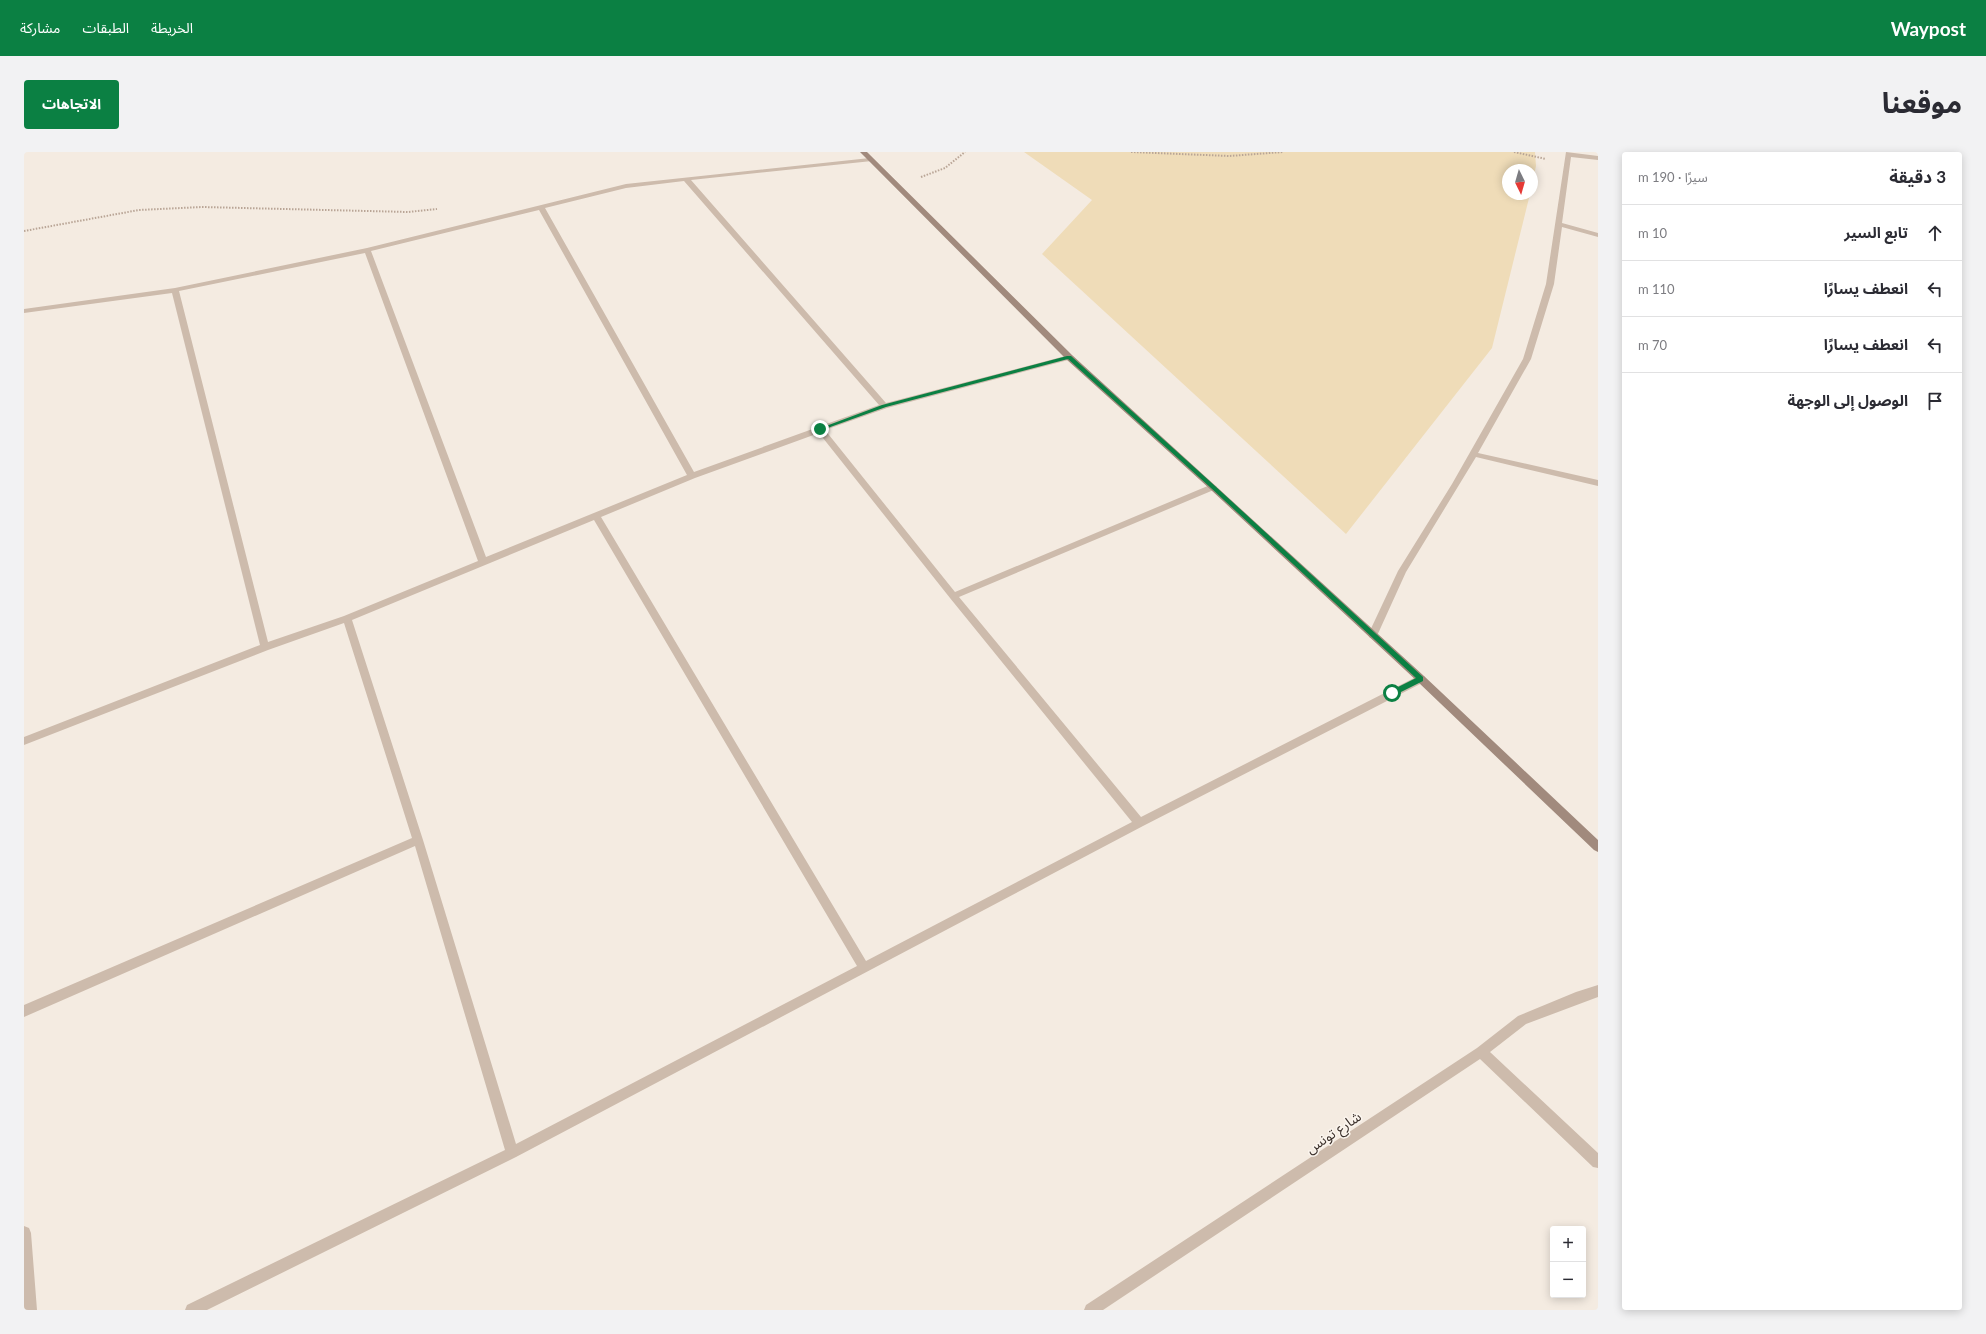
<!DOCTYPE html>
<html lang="ar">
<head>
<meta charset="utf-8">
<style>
  body { margin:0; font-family:Lato,"Noto Sans Arabic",sans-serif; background:#f2f2f3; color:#2b2b33; direction:rtl }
  .controls { position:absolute; right:12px; bottom:12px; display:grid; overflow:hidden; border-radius:4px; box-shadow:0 2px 10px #0003 }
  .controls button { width:36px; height:36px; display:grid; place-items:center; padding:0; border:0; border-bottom:1px solid #e1e1e2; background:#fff; color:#2b2b33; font:20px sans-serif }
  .compass { position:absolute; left:1478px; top:12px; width:36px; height:36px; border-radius:50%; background:#fff; box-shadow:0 2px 10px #0003; rotate:175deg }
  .stop { position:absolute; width:12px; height:12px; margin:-9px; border:3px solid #0b8043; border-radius:50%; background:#fff }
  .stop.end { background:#0b8043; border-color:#fff; box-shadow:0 1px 4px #0008 }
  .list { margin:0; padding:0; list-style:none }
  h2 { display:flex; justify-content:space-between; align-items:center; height:52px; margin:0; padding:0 16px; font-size:17px }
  h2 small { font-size:13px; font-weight:400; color:#7c7c81 }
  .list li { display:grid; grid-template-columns:26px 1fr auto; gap:12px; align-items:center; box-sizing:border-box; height:56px; padding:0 16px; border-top:1px solid #e1e1e2 }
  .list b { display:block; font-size:15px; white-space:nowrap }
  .list em { font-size:13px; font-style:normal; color:#7c7c81 }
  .icon { flex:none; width:22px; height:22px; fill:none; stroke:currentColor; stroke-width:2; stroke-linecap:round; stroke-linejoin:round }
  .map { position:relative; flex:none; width:1574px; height:1158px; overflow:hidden; direction:ltr; border-radius:4px }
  header { display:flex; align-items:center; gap:24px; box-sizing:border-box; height:56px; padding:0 20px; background:#0b8043; color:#fff }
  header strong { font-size:19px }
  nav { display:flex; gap:22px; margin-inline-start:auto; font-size:14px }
  .intro { display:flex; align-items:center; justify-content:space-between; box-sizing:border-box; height:96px; padding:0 24px }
  h1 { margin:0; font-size:28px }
  .button { padding:10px 18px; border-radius:4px; background:#0b8043; color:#fff; font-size:14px; font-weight:700 }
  main { display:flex; gap:24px; padding:0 24px }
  aside { flex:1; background:#fff; border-radius:4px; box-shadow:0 2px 10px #0003 }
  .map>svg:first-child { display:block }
  .sand { fill:#efdcb8 }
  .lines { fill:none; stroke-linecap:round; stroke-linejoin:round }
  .path { stroke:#b9a596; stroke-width:2; stroke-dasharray:1.5 1.5; stroke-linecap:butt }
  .street { fill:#cdbbac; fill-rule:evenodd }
  .secondary { fill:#a18a7d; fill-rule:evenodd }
  .route { fill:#0b8043 }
  .labels { text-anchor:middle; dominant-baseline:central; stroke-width:3; stroke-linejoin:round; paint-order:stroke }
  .near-street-label { font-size:14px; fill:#3b302b; stroke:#fbf5ee }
</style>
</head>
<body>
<header>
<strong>Waypost</strong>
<nav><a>الخريطة</a><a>الطبقات</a><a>مشاركة</a></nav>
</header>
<div class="intro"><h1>موقعنا</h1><a class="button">الاتجاهات</a></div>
<main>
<aside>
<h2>3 دقيقة<small>سيرًا · 190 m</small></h2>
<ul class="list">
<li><svg class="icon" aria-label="ahead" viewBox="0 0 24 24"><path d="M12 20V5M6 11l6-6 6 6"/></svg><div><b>تابع السير</b></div><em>10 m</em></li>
<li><svg class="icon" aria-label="left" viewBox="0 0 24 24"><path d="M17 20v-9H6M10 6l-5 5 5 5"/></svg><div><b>انعطف يسارًا</b></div><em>110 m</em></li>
<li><svg class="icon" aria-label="left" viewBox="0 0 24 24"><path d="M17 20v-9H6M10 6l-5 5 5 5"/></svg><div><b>انعطف يسارًا</b></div><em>70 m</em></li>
<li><svg class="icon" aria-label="arrive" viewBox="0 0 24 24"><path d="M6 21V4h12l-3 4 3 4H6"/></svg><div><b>الوصول إلى الوجهة</b></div></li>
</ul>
</aside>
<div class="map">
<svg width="1574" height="1158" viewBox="0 0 1574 1158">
  <rect width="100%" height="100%" fill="#f4ebe1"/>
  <path class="sand" d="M1000 0H1511L1512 14 1508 32V18H1484V42H1506L1468 196 1322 382 1018 102 1068 48Z"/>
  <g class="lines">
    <path class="path" d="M1107 0 1205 4 1259 0
      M1490 0 1522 7
      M897 25 921 16 941 0
      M0 79 115 58 178 55 384 60 413 57"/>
    <path class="street" d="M1542 0 1574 4V8L1547 5 1538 71 1574 81V85L1538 75 1530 132 1507 207 1454 301 1574 328V334L1452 305 1382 420 1352 486H1346L1344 483 1374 419 1428 332 1499 207 1522 132Z
      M846 6 848 7V9L667 28 862 251 1045 203 1049 205 1048 207 863 256 801 278 931 440 1186 333 1189 332 1193 335 1192 337 935 445 1117 665 1394 524H1400L1402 527 1400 530 1119 674 492 1005 183 1158H161L163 1153 481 998 391 694 0 865V853L388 686 320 471 244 498 0 593V585L236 493 148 141 0 161V157L151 136 343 96 602 32ZM660 29 855 253 670 320 521 56 602 36ZM515 58 663 323 462 405 347 99ZM341 101 454 409 320 464 244 490 155 139ZM795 281 926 446 1108 670 842 809 577 365 671 326ZM570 368 833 814 492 992 399 688 328 468Z
      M1574 833V845L1502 872 1466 900 1574 1001V1016L1569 1015 1456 907 1079 1158H1060L1062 1153 1453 896 1494 864 1552 840Z
      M0 1074 5 1076 7 1081 13 1158H0Z"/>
    <path class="secondary" d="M836 0H843L1048 203 1400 524 1574 688V700L1570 698 1394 530 1186 337 1042 207Z"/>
  </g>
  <path class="route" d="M1043 204H1047L1191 334 1399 525V529L1371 543H1366V539L1392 526 1187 336 1044 207 862 255 798 278 794 277 858 253Z"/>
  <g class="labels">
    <g class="near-street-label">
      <text transform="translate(1309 980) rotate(-34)">شارع تونس</text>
    </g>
  </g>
</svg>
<div class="controls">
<button>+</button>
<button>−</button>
</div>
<svg class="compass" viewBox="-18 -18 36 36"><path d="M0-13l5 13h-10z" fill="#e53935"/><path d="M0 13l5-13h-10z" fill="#7c7c81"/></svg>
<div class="stop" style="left:1368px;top:541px"></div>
<div class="stop end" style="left:796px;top:277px"></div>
</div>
</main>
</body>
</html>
